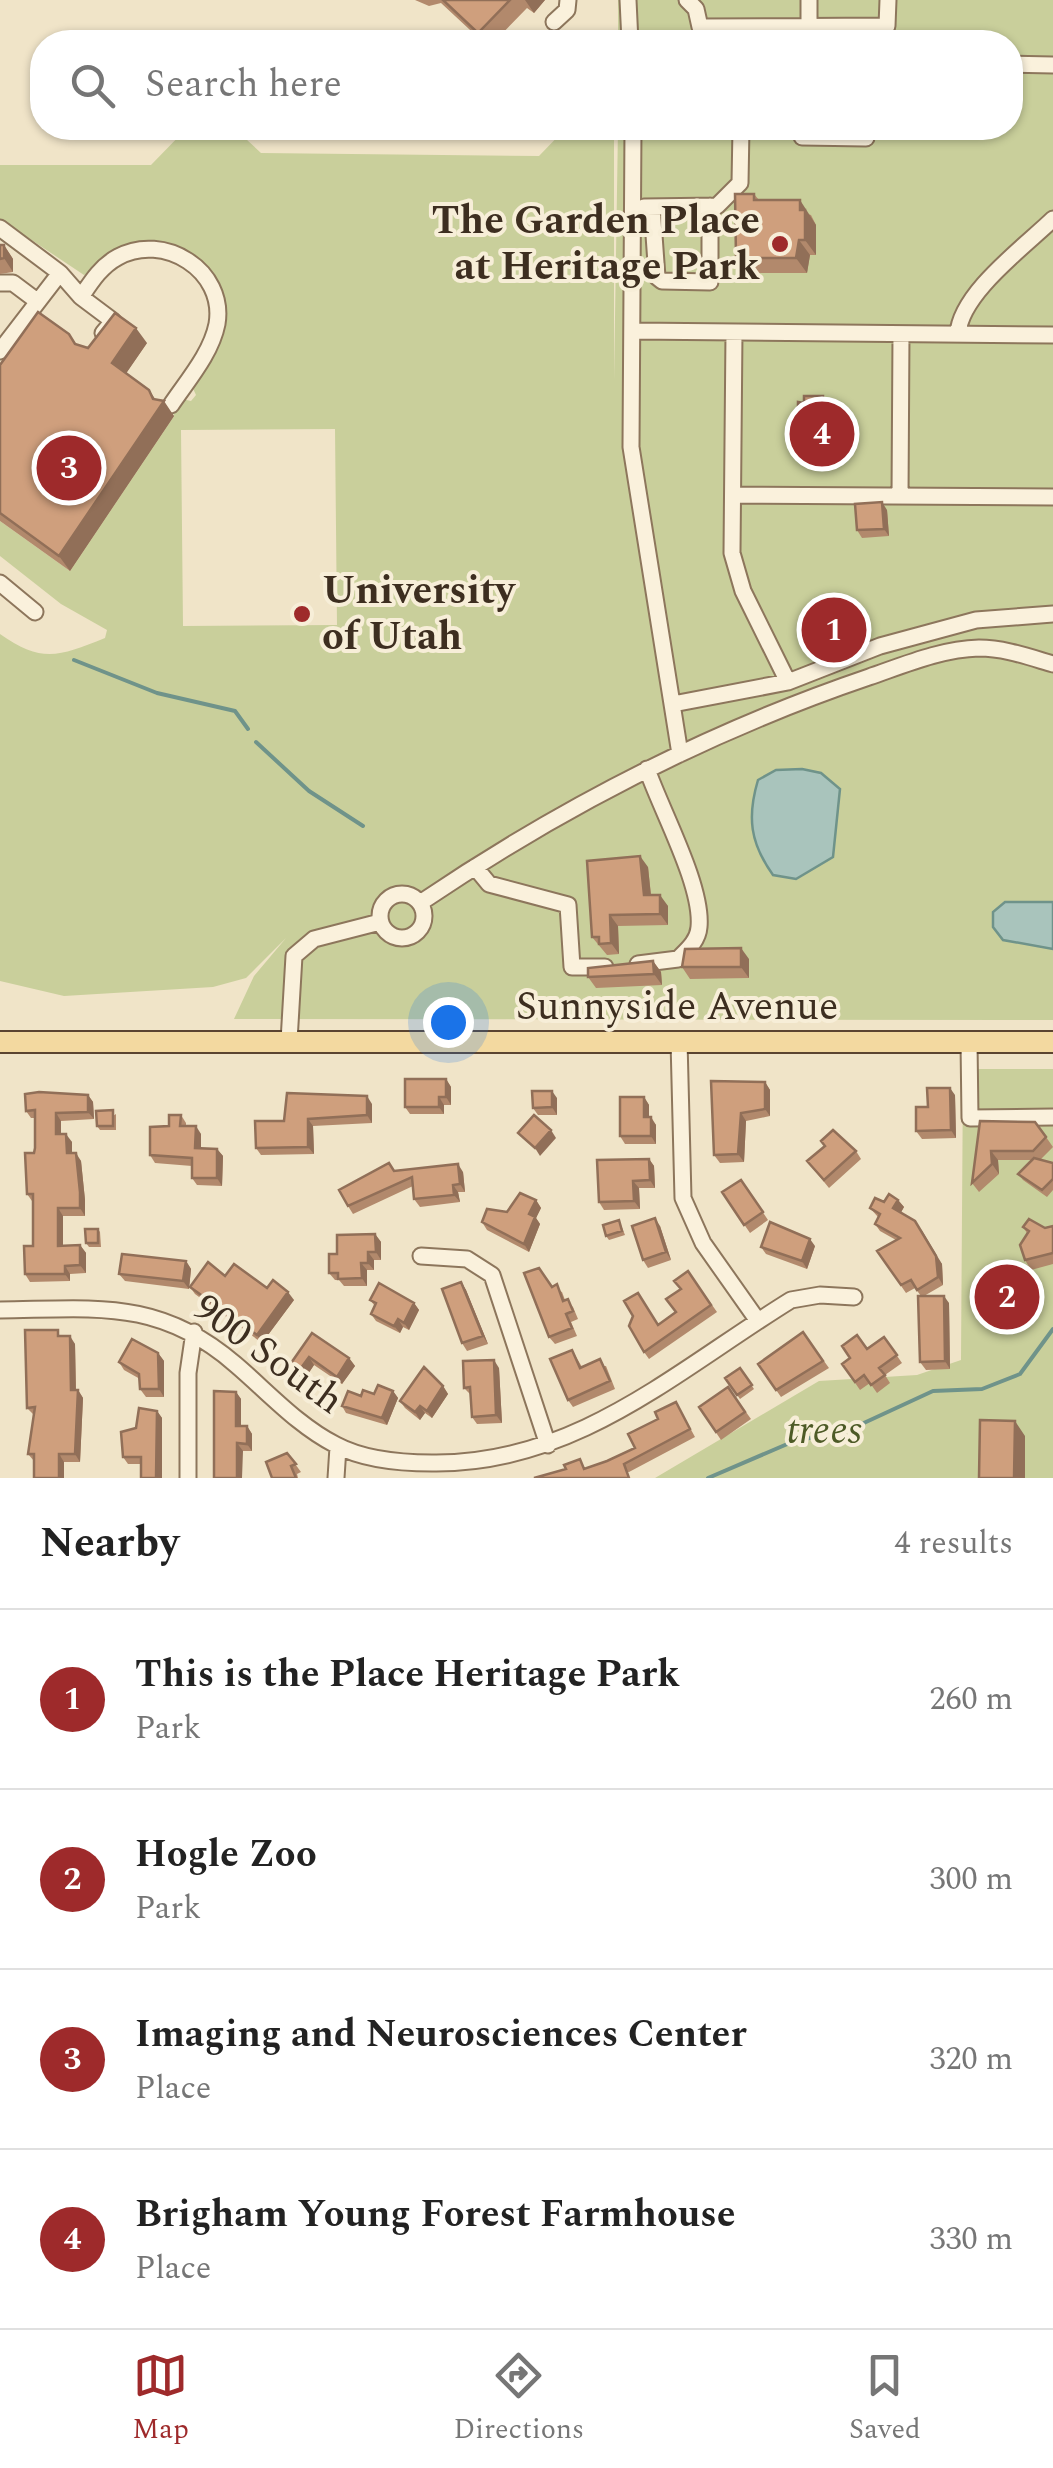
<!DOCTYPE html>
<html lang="en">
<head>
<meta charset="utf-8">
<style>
  body { margin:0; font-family:Spectral,serif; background:#f2f2f2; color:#222 }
  .you { position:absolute; left:448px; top:1022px; width:35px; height:35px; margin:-25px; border:8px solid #fff; border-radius:50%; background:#1a73e8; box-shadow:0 0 0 15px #1a73e833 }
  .badge { display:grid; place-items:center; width:65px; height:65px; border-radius:50%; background:#9e2a2b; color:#fff; font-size:32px; font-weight:700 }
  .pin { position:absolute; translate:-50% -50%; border:5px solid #fff; box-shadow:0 2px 10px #0006 }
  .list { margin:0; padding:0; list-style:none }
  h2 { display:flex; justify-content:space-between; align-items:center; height:130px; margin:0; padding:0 40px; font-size:42px }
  h2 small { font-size:32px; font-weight:400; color:#767676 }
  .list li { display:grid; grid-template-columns:65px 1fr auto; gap:30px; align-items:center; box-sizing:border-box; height:180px; padding:0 40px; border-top:2px solid #e0e0e0 }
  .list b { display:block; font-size:38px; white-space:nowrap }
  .list p { margin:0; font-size:32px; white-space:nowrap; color:#767676 }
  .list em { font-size:32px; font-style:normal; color:#767676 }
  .icon { flex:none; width:55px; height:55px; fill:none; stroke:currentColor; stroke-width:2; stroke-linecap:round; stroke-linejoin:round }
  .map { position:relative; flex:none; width:1053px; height:1478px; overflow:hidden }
  .search { position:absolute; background:#fff; box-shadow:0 2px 8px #0004; left:30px; right:30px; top:30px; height:110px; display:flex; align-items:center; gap:25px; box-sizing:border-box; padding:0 35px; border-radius:40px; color:#767676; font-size:38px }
  .sheet { height:850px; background:#fff }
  nav { display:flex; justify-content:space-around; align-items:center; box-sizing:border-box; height:140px; border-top:2px solid #e0e0e0; background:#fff; font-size:28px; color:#767676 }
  nav a { display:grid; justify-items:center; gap:5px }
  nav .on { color:#9e2a2b }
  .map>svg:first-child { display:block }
  .green { fill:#c9cf9b; fill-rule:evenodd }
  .water { fill:#a9c4bc; stroke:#6f938a; stroke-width:2.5 }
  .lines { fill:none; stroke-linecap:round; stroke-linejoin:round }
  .stream { stroke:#6f938a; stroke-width:4 }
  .minor-casing { stroke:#8d765c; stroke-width:19 }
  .major-casing { stroke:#5b4430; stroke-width:24 }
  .minor { stroke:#faf1dc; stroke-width:15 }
  .major { stroke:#f3d9a0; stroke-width:20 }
  .wall { fill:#b2896c }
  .shaded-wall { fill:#916f58 }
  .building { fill:#cf9f7d; stroke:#916f58; stroke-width:2.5 }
  .poi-dot { fill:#9e2a2b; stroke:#f7eed8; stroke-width:4 }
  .labels { text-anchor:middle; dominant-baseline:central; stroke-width:8; stroke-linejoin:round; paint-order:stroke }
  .poi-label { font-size:40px; font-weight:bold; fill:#3d2e20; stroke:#f7eed8; text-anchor:end }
  .street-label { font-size:40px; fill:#3d2e20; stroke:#f7eed8 }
  .park-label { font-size:40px; font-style:italic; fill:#4d5a26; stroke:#f7eed8 }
</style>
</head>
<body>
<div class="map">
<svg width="1053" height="1478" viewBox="0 0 1053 1478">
  <rect width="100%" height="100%" fill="#f0e4c8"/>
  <path class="green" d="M618 0H1053V1020L234 1019 254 976 286 938 246 978 213 987 64 996 0 981V634C43 664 59 656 105 638L107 630 61 604 0 556V521L70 571 174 416 173 407 182 399 191 401 196 395 190 382 219 311C201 281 179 224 133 246 116 254 103 270 84 275L0 219V165H151L187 128H234L261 153 539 156 566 128H614V381L618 128H1010V42H618ZM335 429 337 625 183 626 181 430Z
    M963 1069H1053V1478H655L819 1381 917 1375 961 1360Z"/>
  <path class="water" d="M802 769 821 773 840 789 833 857 796 879 773 875C750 843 747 817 758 780L776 770Z
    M1005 902H1053V949L1003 940 993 927V912Z"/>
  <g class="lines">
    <path class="stream" d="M74 660 157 693 235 711 248 729
      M256 742 309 791 363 826
      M708 1478 792 1442 853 1428 933 1391 982 1389 1020 1374 1053 1329"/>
    <defs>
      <path id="minor" d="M628 0 630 42
        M687 0 696 9 700 27 887 26 888 0
        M554 22 567 10 568 0
        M809 42V0
        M1010 64 1053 65
        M633 128 631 447 680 754
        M801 128 802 137 866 138V128
        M644 207 717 206 740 183 741 128
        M652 207 657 277 662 281 710 282V206
        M0 228 60 273 0 351
        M60 273 81 297C91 282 101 266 118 257 163 232 226 270 217 324 211 354 187 381 171 405
        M0 283H13L37 301
        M81 297 113 321 103 333
        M633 331 1053 335
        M734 332 732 553 743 591 788 682
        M958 334C960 294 1024 247 1053 219
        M733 495 1053 497
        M900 496 901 334
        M0 583 35 612
        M673 704 788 682 880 646 976 620 1053 614
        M475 867 489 884 568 905 572 967H605
        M380 916a22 22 0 1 1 44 0a22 22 0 1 1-44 0Z
        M420 903C559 809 710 731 869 677 904 665 941 649 979 648 1004 648 1029 657 1053 664
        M638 964 678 959C687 950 698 941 699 927 703 886 661 810 647 769
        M289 1041 294 956 314 939 380 922
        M679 1041 683 1198 703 1243 758 1321
        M969 1042 970 1118 1053 1117
        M421 1256 467 1259 492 1275 548 1445
        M0 1310C95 1309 159 1298 235 1364 268 1392 297 1425 336 1445 364 1460 400 1463 432 1463 575 1465 676 1371 791 1300L820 1295 854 1297
        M188 1478V1373L194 1332
        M336 1478 338 1447"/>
      <path id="major" d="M0 1042H1053"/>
    </defs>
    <use href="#minor" class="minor-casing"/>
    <use href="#major" class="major-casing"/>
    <use href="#minor" class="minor"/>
    <use href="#major" class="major"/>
  </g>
  <path class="wall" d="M415 0H545L534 13 527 8 494 42H483L441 3 429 6Z
    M754 194 759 200 811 215 816 225V255H810L807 273H747L736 258Z
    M0 245H4L13 259V272L0 274Z
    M69 334 77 345 88 348 147 343 126 373 174 416 70 571 0 521V365Z
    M823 396 838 414V457H831V464L812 463 798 446 804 403Z
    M887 510 889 536 862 538 857 530Z
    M648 867 651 895 668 906V925L618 926 619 954 607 955 592 937Z
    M749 959V978L690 979 682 967Z
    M653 961 661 972 662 985 596 988 588 977Z
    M446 1079 451 1087V1105H444V1114H410L405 1107Z
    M711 1081 765 1082 770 1090V1116L746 1121 744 1162 720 1163 714 1155Z
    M88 1095 93 1102 94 1119 61 1121V1134L72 1142V1153L81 1161 85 1200V1216H63V1246L80 1245 86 1253V1273L70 1274V1281L30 1282 25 1274 33 1246 32 1201 27 1194 35 1148V1118H31L26 1111Z
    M955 1095 956 1138 922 1139 916 1131 928 1107Z
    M644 1097 649 1105V1117L656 1125V1144H625L620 1136Z
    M557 1098V1115H538L533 1108Z
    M372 1104V1123L313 1126 314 1154 261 1155 256 1148 284 1121Z
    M116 1114V1130H100L97 1126Z
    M181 1115 186 1123V1126L201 1134V1148L217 1149 223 1156 222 1186 197 1185 192 1178V1166L155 1163 150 1155 169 1126Z
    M980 1121 1046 1137 1053 1147 1040 1160 1053 1163V1190L1047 1197 1023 1180 1018 1174 1032 1160H998L999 1174 979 1192 972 1183Z
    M856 1151 861 1159 829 1188 807 1161Z
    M649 1159 654 1166 655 1188H639L640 1209 604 1210 599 1202Z
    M395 1171 463 1172 465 1192H458L460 1202 420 1207 414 1199 413 1186 353 1214 348 1206Z
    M741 1180 768 1220 750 1233 722 1192Z
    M536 1200 541 1208 536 1218 540 1224 529 1252 487 1230 482 1222Z
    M898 1200 904 1207 901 1212 942 1264 943 1285 924 1296 949 1303 950 1369 926 1370 920 1362 921 1296 915 1288 906 1293 877 1251 896 1240 880 1231 875 1224 878 1217 870 1208 884 1202Z
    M619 1220 625 1235 609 1240 606 1236Z
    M660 1226 671 1260 648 1268 643 1260Z
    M1053 1226V1264L1031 1270 1025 1260 1027 1233 1023 1227 1045 1228Z
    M98 1229 100 1232 101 1247H89L86 1243Z
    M375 1234 381 1242V1260H374V1270H367V1286H344L339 1280H335L329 1273 337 1254Z
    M815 1246 807 1269 766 1254 761 1247Z
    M186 1261 191 1269 189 1289 125 1281 119 1274Z
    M688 1271 717 1312 649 1359 644 1352 658 1325 676 1312 680 1289Z
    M225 1276 267 1288 294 1300 262 1343 195 1294 190 1287Z
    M461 1282 466 1290 488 1344 467 1351 462 1343Z
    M552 1286 562 1292 565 1300 573 1307 578 1319 571 1322 577 1336 555 1344 549 1337Z
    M370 1300 414 1303 419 1310 409 1330 403 1327 400 1333 376 1321 371 1314 375 1306Z
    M803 1332 829 1368 781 1397 758 1364Z
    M312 1333 349 1358 355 1366 342 1384 314 1365 304 1380 295 1373 289 1366Z
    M63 1336 75 1344 76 1390H78L83 1398 80 1462H64V1478H34V1461L28 1454 34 1415 27 1408Z
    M884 1337 902 1363 885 1375 890 1383 877 1393 870 1383 860 1390 842 1364Z
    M572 1350 582 1367 606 1366 615 1389 573 1407 568 1400Z
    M158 1353 164 1361V1397H146L140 1389V1379L124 1370 119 1362Z
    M499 1368 502 1423 477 1424 472 1417 471 1395 464 1388Z
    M740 1368 754 1389 740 1399 725 1378Z
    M443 1386 448 1394 432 1418 425 1413 420 1420 405 1408 400 1401Z
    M728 1387 751 1419 721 1440 699 1407Z
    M393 1391 398 1398 387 1425 346 1413 342 1406 361 1396Z
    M236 1392 241 1399V1426H247L252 1434V1451H243L214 1478Z
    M676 1402 695 1437 629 1472 586 1468 607 1461 635 1448 658 1419Z
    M157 1411 162 1418 141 1464H128L123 1457 136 1428Z
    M287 1453 301 1472 297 1474 298 1478H272Z"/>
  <path class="shaded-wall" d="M525 0H545L534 13Z
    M800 200 816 225V255L805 240 800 210Z
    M799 240 810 255 807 273 796 258Z
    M4 245 13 259V272L4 258Z
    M136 328 147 343 123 378 112 363Z
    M149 390 160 406 164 401 174 416 70 571 59 556 153 399Z
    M823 396 838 414V457L830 446Z
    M823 446 831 457V464L823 452Z
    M882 502 887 510 889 536 884 529Z
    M640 856 648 867 652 906 644 895Z
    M660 895 668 906V925L660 914Z
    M610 915 618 926 619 954 611 943Z
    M741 948 749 959V978L741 967Z
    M653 961 661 972 662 985 654 974Z
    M446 1079 451 1087V1105L446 1097Z
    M765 1082 770 1090V1116L765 1109Z
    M950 1088 955 1095 956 1138 951 1130Z
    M552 1091 557 1098V1115L552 1107Z
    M88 1095 93 1102 94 1119 88 1112Z
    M367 1096 372 1104V1123L367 1115Z
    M439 1097 444 1105V1114L439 1107Z
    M644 1097 649 1105V1125L644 1117Z
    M56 1113 61 1121V1142L56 1134Z
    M741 1113 746 1121 744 1162 738 1154Z
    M651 1117 656 1125V1144L651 1136Z
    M308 1119 313 1126 314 1154 308 1147Z
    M196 1126 201 1134V1156L195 1148Z
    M551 1130 556 1138 540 1156 535 1148Z
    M66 1134 72 1142V1161L67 1153Z
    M217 1149 223 1156 222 1186 217 1178Z
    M991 1151 998 1160 999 1174 992 1164Z
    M76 1153 81 1161 85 1200V1216L80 1208Z
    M649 1159 654 1166 655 1188 650 1180Z
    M458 1164 463 1172 465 1192 460 1184Z
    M633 1181 639 1188 640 1209 634 1201Z
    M453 1185 458 1192 460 1202 454 1195Z
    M536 1200 541 1208 536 1218 540 1224 529 1252 524 1244 529 1214Z
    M898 1200 904 1207 899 1216 893 1208Z
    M58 1208 63 1216V1253L58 1246Z
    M655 1218 660 1226 671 1260 666 1252Z
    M921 1229 942 1264 943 1285 938 1277Z
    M375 1234 381 1242V1260L376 1252Z
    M810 1239 815 1246 807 1269 802 1261Z
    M80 1245 86 1253V1273L80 1265Z
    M368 1252 374 1260V1270L368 1263Z
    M186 1261 191 1269 189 1289 183 1281Z
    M361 1263 367 1270V1286L362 1278Z
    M65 1266 70 1274V1281L65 1274Z
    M461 1282 466 1290 488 1344 483 1336Z
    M288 1292 294 1300 262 1343 257 1335Z
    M944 1296 949 1303 950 1369 945 1361Z
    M414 1303 419 1310 409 1330 404 1323Z
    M398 1319 403 1327 400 1333 394 1326Z
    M70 1336 75 1344 76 1398 71 1390Z
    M158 1353 164 1361V1397L159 1389Z
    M309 1357 314 1365 304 1380 298 1372Z
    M349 1358 355 1366 342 1384 337 1377Z
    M494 1360 499 1368 502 1423 496 1415Z
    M443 1386 448 1394 432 1418 427 1411Z
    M78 1390 83 1398 80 1462 75 1454Z
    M393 1391 398 1398 387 1425 382 1418Z
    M236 1392 241 1399V1433L236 1426Z
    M420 1406 425 1413 420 1420 415 1412Z
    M157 1411 162 1418V1478H156Z
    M1015 1421 1025 1436V1478H1014Z
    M247 1426 252 1434V1451L247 1444Z
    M237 1443 243 1451 242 1478H237Z
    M59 1454 64 1462V1478H59Z"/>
  <path class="building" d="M443 0H510L478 33Z
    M735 194H754V200H800V210H805V240H799L796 258H736Z
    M0 245H4V258L0 259Z
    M38 312 69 334 75 344 88 348 115 313 136 328 112 363 149 390 153 399 164 401 59 556 0 513V365Z
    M804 396H823V403H830V446H823V452H804V446H798V402L804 403Z
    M882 502 884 529 857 530 855 504Z
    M640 856 644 895H660V914L610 915 611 943 599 944V937H592L587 861Z
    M741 948V967H682L685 949Z
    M653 961 654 974 588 977V968Z
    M405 1079H446V1097H439V1107H405Z
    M711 1081 765 1082V1109L741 1113 738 1154 714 1155Z
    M927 1088H950L951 1130 916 1131V1107H928Z
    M532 1091H552V1107L533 1108Z
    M39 1092 88 1095V1112L56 1113V1134H66L67 1153H76L80 1192V1208H58V1246L80 1245V1265L65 1266V1274H25L24 1246H33V1194H27L25 1153H34L35 1148V1110L26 1111 25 1094Z
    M287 1093 367 1096V1115L308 1119V1147L256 1148 255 1121H284Z
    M620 1097H644V1117H651V1136H620Z
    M113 1110V1126H97L96 1111Z
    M169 1115H181L180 1126H196L195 1148 217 1149V1178H192V1158L150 1155V1127L169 1126Z
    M534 1115 551 1130 535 1148 518 1133Z
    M980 1121 1035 1122 1046 1137 1033 1151H991L992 1164 972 1183Z
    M833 1130 856 1151 824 1180 807 1161 825 1146 821 1141Z
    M1034 1158 1053 1163V1179L1042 1190 1018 1174Z
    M649 1159 650 1180 633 1181 634 1201 599 1202 597 1160Z
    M389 1163 394 1171 458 1164 460 1184 453 1185 454 1195 414 1199 412 1177 348 1206 339 1190Z
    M741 1180 763 1212 744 1225 722 1192Z
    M520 1193 536 1200 529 1214 535 1217 524 1244 482 1222 487 1209 507 1212Z
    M889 1194 898 1200 893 1208 915 1221 936 1256 938 1277 917 1290 911 1280 901 1285 877 1251 900 1238 875 1224 880 1214 870 1208 875 1198 884 1202Z
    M655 1218 666 1252 643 1260 632 1226Z
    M1029 1219 1045 1228 1053 1226V1253L1025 1260 1020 1245 1029 1231 1023 1227Z
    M619 1220 622 1231 606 1236 603 1225Z
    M770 1222 810 1239 802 1261 761 1247Z
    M85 1229H98V1243H86Z
    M375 1234 376 1252H368V1263H361L362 1278 338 1279V1273H329V1254H337V1235Z
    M122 1254 186 1261 183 1281 119 1274Z
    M208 1262 225 1276 234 1264 267 1288 273 1280 288 1292 257 1335 190 1287Z
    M539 1268 552 1287 557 1284 563 1301 568 1299 573 1311 566 1314 572 1328 549 1337 524 1273Z
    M688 1271 711 1305 644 1352 629 1326 633 1316 624 1301 638 1293 658 1325 676 1312 666 1299 681 1289 674 1281Z
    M461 1282 483 1336 462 1343 442 1289Z
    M379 1283 414 1303 404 1323 398 1319 394 1326 371 1314 376 1303 370 1300Z
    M918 1296H944L945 1361 920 1362Z
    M25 1330H58V1336H70L71 1390H78L75 1454H59V1478H34V1454H28L35 1407 27 1408Z
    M803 1332 823 1361 776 1390 758 1364Z
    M312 1333 349 1358 337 1377 309 1357 298 1372 289 1366Z
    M857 1335 867 1349 884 1337 897 1355 879 1368 885 1375 871 1385 864 1375 855 1382 842 1364 850 1358 842 1346Z
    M132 1339 158 1353 159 1389H140L139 1374 119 1362Z
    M572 1350 580 1368 600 1359 610 1381 568 1400 550 1359Z
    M494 1360 496 1415 472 1417 470 1387 464 1388 463 1361Z
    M424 1367 443 1386 427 1411 420 1406 415 1412 400 1401Z
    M740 1368 752 1385 737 1395 725 1378Z
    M378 1385 393 1391 382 1418 342 1406 348 1391 361 1396 363 1390 374 1394Z
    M728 1387 745 1412 716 1432 699 1407Z
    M214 1391 236 1392V1426H247V1444L237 1443V1478H214Z
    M676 1402 690 1429 624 1464 629 1478H534L566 1469 564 1465 580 1459 584 1469 607 1461 635 1448 628 1434 658 1419 655 1412Z
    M139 1408 157 1411 156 1478H141V1457H123L121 1432 136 1428Z
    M980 1420 1015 1421 1014 1478H979Z
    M287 1453 296 1464 291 1466 296 1478H272L266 1462Z"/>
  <g class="poi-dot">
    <circle cx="780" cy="244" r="10"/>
    <circle cx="302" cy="614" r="10"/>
  </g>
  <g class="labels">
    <g class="poi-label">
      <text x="760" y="221">The Garden Place<tspan x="760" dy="46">at Heritage Park</tspan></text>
      <text x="322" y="591" text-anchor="start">University<tspan x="322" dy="46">of Utah</tspan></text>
    </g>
    <g class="street-label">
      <text x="677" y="1007">Sunnyside Avenue</text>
      <text transform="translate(268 1355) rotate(36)">900 South</text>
    </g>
    <g class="park-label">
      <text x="824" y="1431">trees</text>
    </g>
  </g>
</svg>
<div class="you"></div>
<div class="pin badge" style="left:834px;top:630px">1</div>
<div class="pin badge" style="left:1007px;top:1297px">2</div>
<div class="pin badge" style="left:69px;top:468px">3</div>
<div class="pin badge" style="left:822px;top:434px">4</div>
<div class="search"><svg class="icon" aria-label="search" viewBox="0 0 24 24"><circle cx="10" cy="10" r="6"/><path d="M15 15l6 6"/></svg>Search here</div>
</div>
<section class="sheet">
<h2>Nearby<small>4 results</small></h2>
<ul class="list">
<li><span class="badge">1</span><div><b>This is the Place Heritage Park</b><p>Park</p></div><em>260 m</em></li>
<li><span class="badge">2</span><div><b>Hogle Zoo</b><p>Park</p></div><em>300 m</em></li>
<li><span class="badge">3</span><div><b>Imaging and Neurosciences Center</b><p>Place</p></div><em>320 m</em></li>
<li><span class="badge">4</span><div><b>Brigham Young Forest Farmhouse</b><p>Place</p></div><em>330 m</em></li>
</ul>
</section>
<nav>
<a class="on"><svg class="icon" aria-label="map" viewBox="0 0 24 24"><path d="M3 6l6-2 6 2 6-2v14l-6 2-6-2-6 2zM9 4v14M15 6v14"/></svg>Map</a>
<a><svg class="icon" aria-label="directions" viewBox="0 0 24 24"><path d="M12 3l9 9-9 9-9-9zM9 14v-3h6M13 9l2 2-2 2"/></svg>Directions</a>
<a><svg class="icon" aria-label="saved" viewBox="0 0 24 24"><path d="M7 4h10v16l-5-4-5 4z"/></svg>Saved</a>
</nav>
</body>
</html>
